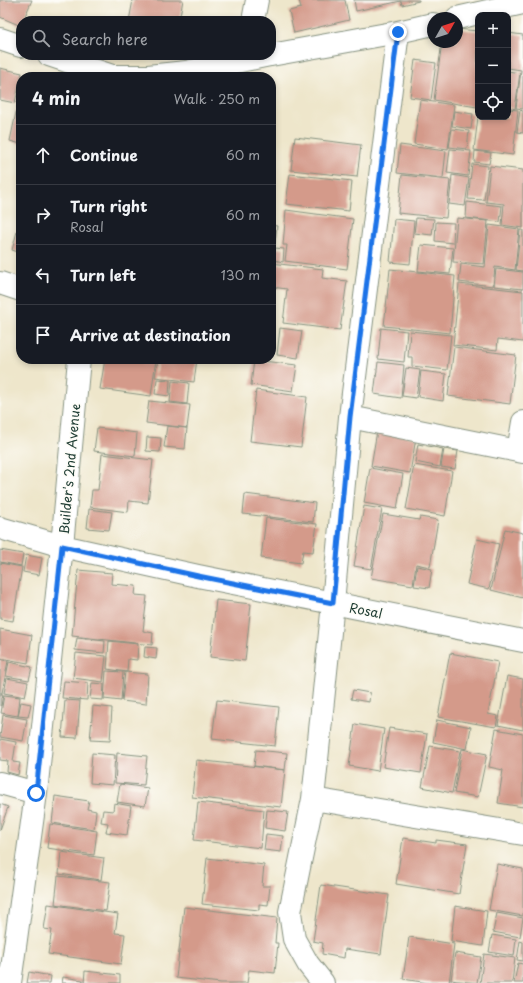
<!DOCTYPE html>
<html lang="en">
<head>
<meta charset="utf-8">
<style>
  body { margin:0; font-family:"Playpen Sans",sans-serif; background:#242831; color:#f1f3f6 }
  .controls { position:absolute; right:12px; top:12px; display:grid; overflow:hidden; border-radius:8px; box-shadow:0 2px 6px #0003 }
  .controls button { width:36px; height:36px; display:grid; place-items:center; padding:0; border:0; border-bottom:1px solid #363941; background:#171b24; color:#f1f3f6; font:20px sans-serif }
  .compass { position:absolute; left:427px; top:12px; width:36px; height:36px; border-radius:50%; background:#171b24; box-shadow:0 2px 6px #0003; rotate:51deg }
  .stop { position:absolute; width:12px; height:12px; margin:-9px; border:3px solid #1a73e8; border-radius:50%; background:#fff }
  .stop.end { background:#1a73e8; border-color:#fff; box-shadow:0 1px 4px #0008 }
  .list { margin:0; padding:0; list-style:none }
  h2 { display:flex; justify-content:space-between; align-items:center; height:52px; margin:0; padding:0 16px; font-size:17px }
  h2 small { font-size:13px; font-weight:400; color:#9ea1a6 }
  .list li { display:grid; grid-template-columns:26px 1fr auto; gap:12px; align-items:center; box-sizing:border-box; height:60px; padding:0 16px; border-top:1px solid #363941 }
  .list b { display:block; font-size:15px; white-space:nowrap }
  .list p { margin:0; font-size:13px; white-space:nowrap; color:#9ea1a6 }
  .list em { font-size:13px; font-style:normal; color:#9ea1a6 }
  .icon { flex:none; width:22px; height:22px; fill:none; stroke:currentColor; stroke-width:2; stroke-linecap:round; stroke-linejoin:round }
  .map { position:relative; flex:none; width:523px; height:983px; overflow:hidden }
  .search { position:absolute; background:#171b24; box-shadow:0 2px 6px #0003; left:16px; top:16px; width:260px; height:44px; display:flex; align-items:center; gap:10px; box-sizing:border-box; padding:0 14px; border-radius:16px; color:#9ea1a6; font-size:15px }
  .panel { position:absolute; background:#171b24; box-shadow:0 2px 6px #0003; left:16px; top:72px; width:260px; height:292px; border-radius:16px }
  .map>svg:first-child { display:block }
  .building { fill:#d49a8a }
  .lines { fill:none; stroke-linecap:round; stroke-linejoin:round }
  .street-casing { stroke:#869280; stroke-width:24 }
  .street { stroke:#fff; stroke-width:22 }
  .route { stroke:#1a73e8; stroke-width:5 }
  .labels { text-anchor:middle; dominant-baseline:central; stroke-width:3; stroke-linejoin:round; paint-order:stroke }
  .street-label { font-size:13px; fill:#1f3d34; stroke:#fdfcf7 }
</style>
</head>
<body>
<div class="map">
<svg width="523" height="983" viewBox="0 0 523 983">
  <rect width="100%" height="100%" fill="#fdfcf7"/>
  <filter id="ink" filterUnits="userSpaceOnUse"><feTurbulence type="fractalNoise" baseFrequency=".025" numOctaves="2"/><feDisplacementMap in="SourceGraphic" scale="8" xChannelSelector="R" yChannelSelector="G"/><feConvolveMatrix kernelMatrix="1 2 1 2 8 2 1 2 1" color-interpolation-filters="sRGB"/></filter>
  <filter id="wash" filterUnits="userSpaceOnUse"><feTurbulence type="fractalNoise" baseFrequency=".012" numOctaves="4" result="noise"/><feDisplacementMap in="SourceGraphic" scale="16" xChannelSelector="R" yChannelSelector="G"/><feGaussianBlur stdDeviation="0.9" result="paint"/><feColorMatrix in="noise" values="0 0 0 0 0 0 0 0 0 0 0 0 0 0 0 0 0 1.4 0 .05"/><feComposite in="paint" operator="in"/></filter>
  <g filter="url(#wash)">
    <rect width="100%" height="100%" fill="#eee6cb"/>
    <g id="blocks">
      <path class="building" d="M0 0H32L23 21H21V26L0 17Z
        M133 0H183L179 21H129Z
        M299 0H345L349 20 294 33 289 11 301 8Z
        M354 0H419V1L402 5 401 1 356 11Z
        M457 29 478 31 477 107 434 100 442 42H457Z
        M508 33 523 35V109L516 108 521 70 508 68Z
        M415 60 436 63 431 100 410 97Z
        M0 68 22 73 15 103 0 100Z
        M508 71 520 73 515 109 508 107Z
        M20 94H21V144L10 141Z
        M420 100 454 105 448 149 414 144Z
        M508 109 518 110 513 155 474 150 478 117H508Z
        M520 110 523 111V133L517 132Z
        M454 111 473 114 471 129 452 126Z
        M452 129 469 131 467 149 449 147Z
        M295 137 361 145 357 177 291 170Z
        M400 145 446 151 443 178 397 173Z
        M450 149 471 151 468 176 447 173Z
        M475 151 491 153 489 164 474 162Z
        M472 164 488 166 484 200 468 199Z
        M490 166 523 170V228L502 225 504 204 486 202Z
        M290 174 352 181 349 211 286 204Z
        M402 175 450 180 446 218 398 213Z
        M452 175 469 178 465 206 449 204Z
        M467 202 502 206 500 222 466 218Z
        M286 210 353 219 347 269 285 261 287 245H283Z
        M21 217V253L12 250Z
        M416 218 434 219 432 235 414 233Z
        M457 218 488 221 484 264 453 262Z
        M394 219 414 221 410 264 390 262Z
        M436 222 454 223 453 243 435 241Z
        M271 225 277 226 273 260 271 259Z
        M489 225 519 229 515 270 495 267 493 286 459 282 461 264 485 267Z
        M520 230H523V271L516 270Z
        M421 245 453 248 450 274 418 271Z
        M275 248 284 249 283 262 274 260Z
        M271 263 323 269 322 278 347 281 340 330 283 323 287 289 271 287Z
        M390 269 455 276 450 333 384 326Z
        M496 269 523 272V289L494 286Z
        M459 284 523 291V342L498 339 497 350 453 345Z
        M280 328 302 331 298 358 277 355Z
        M381 328 407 331 404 362 378 359Z
        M410 331 451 335 447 370 412 366V357H408Z
        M454 347 516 355 510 404 448 396Z
        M105 359H156L151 396 100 389Z
        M158 359H197L194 382 155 377Z
        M254 360 297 365 293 391 251 385Z
        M378 362 404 365 401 398 374 394Z
        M406 368 420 370 416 398 402 396Z
        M421 371 446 374 443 401 418 397Z
        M157 379 170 380 169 396 155 394Z
        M172 381 189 383 187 404 170 402Z
        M256 390 307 397 301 447 250 441Z
        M149 401 190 405 187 428 146 423Z
        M167 426 187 428 185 449 164 447Z
        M97 428 137 433 135 456 94 451Z
        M377 431 416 438 410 473 371 466Z
        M147 437 161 438 160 452 146 451Z
        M418 444 443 449 440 467 415 462Z
        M444 449 458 451 455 469 441 467Z
        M102 454 153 460 148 503 129 501 128 512 90 507 92 490H98Z
        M414 465 452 471 445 516 406 509Z
        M370 468 403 474 397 509 364 503Z
        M245 494 315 503 313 522 243 514Z
        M364 506 382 509 371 569 354 566Z
        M89 509 112 512 109 530 87 528Z
        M383 514 419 520 420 517 438 520 430 567 416 564 413 585 371 578Z
        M266 518 317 524 313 552 303 551 301 563 261 558Z
        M505 529 523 533V598L491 590Z
        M477 539 499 544 489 589 467 584Z
        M0 550 23 554 21 566 0 562Z
        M26 555 42 558 39 575 23 572Z
        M0 563 22 567 13 621 0 619Z
        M417 566 432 569 429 588 414 586Z
        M78 570 112 573 111 584 136 586 135 595 147 596 143 631 153 633 152 645 72 636Z
        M216 600 251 604 245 661 210 657Z
        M0 629 32 635 28 663 0 658Z
        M77 638 105 641 104 653 75 650Z
        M109 641 138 644 137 660 128 659 127 672 107 669Z
        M145 647 157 648 156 659 144 657Z
        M76 653 106 656 103 682 73 678Z
        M450 653 498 662 488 714 498 716 496 727 438 717Z
        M0 659 8 661 2 693H0Z
        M9 662 32 667 29 680 6 676Z
        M106 671 123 672 121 701 104 699Z
        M125 672 148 674 146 704 122 701Z
        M507 676 523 679V730L498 725Z
        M7 678 28 682 25 697 4 693Z
        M64 681 88 683 87 700 62 698Z
        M92 683 104 684 103 700 90 699Z
        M353 690 370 693 369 702 351 699Z
        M0 694H3L1 706H0Z
        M4 695 20 697 18 716 1 713Z
        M65 700 80 701 77 738 62 737Z
        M217 700 279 707 275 746 212 739Z
        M21 702 31 704 28 717 18 716Z
        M93 706 112 708 110 741 90 740Z
        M3 715 27 719 23 741 0 737Z
        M437 720 471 727 467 749 433 742Z
        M355 724 384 729 378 771 349 766Z
        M389 728 427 734 421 773 383 767Z
        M496 729 523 734V807L498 803 503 770 489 767Z
        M0 739 16 742 13 762 20 763 18 775 7 772 8 761 0 760Z
        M430 746 460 751 452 793 422 787Z
        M462 749 487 754 478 797 454 793Z
        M256 750 287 753 285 770 254 766Z
        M92 753 115 755 113 785 90 783Z
        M117 753 147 756 144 785 115 783Z
        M196 760 285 770 281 807 192 797Z
        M120 784 148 788 145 806 117 802Z
        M55 796 89 801 87 809 96 811 94 829 52 823Z
        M198 802 264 810 261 848 194 840Z
        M114 803 131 806 127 835 106 832 108 823 101 822 103 810 113 811Z
        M0 804 8 807 0 830Z
        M267 810 288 812 285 831 265 828Z
        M50 824 97 831 94 855 47 848Z
        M266 834 283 836 281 852 264 850Z
        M403 838 436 843V840L467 844 459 894 396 884Z
        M61 852 104 858 101 880 59 874Z
        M207 858 264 865 262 886H270L268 905 259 904V910L202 904Z
        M497 864 523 869V916L489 910Z
        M58 876 110 882 106 911 55 904Z
        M321 885 389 895 381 954 345 949 344 958 322 954 323 943 313 941Z
        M48 904 118 914 115 933 125 934 121 964 48 954 52 930 44 929Z
        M455 906 487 911 483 946 451 941Z
        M184 907 277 918 275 943H278L275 973 249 970 247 983H221L176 978Z
        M497 913 523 918 520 937 493 932Z
        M492 935 516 939 514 956 489 952Z
        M409 937 454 944 449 983H428L403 979Z
        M520 941 523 942V961L517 960Z
        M455 953 481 957 477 983 451 980Z
        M484 954 515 958 512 983H480Z
        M518 963 523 964V983H514Z
        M85 971 120 975V983H84Z
        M29 972 51 976 50 983H27Z
        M63 977 83 980 82 983H62Z"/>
    </g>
  </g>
  <g filter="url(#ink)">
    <use href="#blocks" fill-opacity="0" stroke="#869280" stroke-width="1"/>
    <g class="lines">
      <defs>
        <path id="street" d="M457 18 523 3
          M253 21 257 0
          M398 32 433 24
          M0 39 21 46
          M49 55 112 76H148L186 72 270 55
          M271 55 398 32 350 417 333 603 313 799 523 834
          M0 283 21 290
          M350 417 523 452
          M518 451 523 422
          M0 528 62 546 198 576 523 641
          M0 783 36 793
          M313 799 290 912 294 939 308 964 323 983
          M10 983 36 793 62 546 79 359"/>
      </defs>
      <use href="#street" class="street-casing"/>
      <use href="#street" class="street"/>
    </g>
  </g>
  <g class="lines" filter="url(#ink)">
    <path class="route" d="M36 793 62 546 198 576 333 603 350 417 398 32"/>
  </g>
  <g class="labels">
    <g class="street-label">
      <text transform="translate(69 469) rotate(-85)">Builder's 2nd Avenue</text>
      <text transform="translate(366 610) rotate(11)">Rosal</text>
    </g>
  </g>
</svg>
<div class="controls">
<button>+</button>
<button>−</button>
<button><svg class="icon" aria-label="locate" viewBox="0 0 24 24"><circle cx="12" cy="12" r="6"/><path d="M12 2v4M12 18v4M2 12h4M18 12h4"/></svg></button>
</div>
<svg class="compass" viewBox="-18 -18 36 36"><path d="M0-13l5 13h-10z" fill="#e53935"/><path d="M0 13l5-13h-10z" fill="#9ea1a6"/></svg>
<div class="stop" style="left:36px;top:793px"></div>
<div class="stop end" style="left:398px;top:32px"></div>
<div class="search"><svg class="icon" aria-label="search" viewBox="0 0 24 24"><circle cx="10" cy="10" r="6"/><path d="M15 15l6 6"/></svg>Search here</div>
<section class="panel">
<h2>4 min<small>Walk · 250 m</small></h2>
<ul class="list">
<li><svg class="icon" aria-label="ahead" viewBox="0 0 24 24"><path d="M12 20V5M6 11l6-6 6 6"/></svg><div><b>Continue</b></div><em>60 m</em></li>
<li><svg class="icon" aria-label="right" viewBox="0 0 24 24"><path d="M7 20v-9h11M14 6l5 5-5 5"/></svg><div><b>Turn right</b><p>Rosal</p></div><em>60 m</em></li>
<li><svg class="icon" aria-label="left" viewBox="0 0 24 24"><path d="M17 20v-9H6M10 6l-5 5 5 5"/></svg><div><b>Turn left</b></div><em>130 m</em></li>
<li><svg class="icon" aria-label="arrive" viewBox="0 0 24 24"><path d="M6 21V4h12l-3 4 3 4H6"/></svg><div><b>Arrive at destination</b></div></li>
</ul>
</section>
</div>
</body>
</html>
